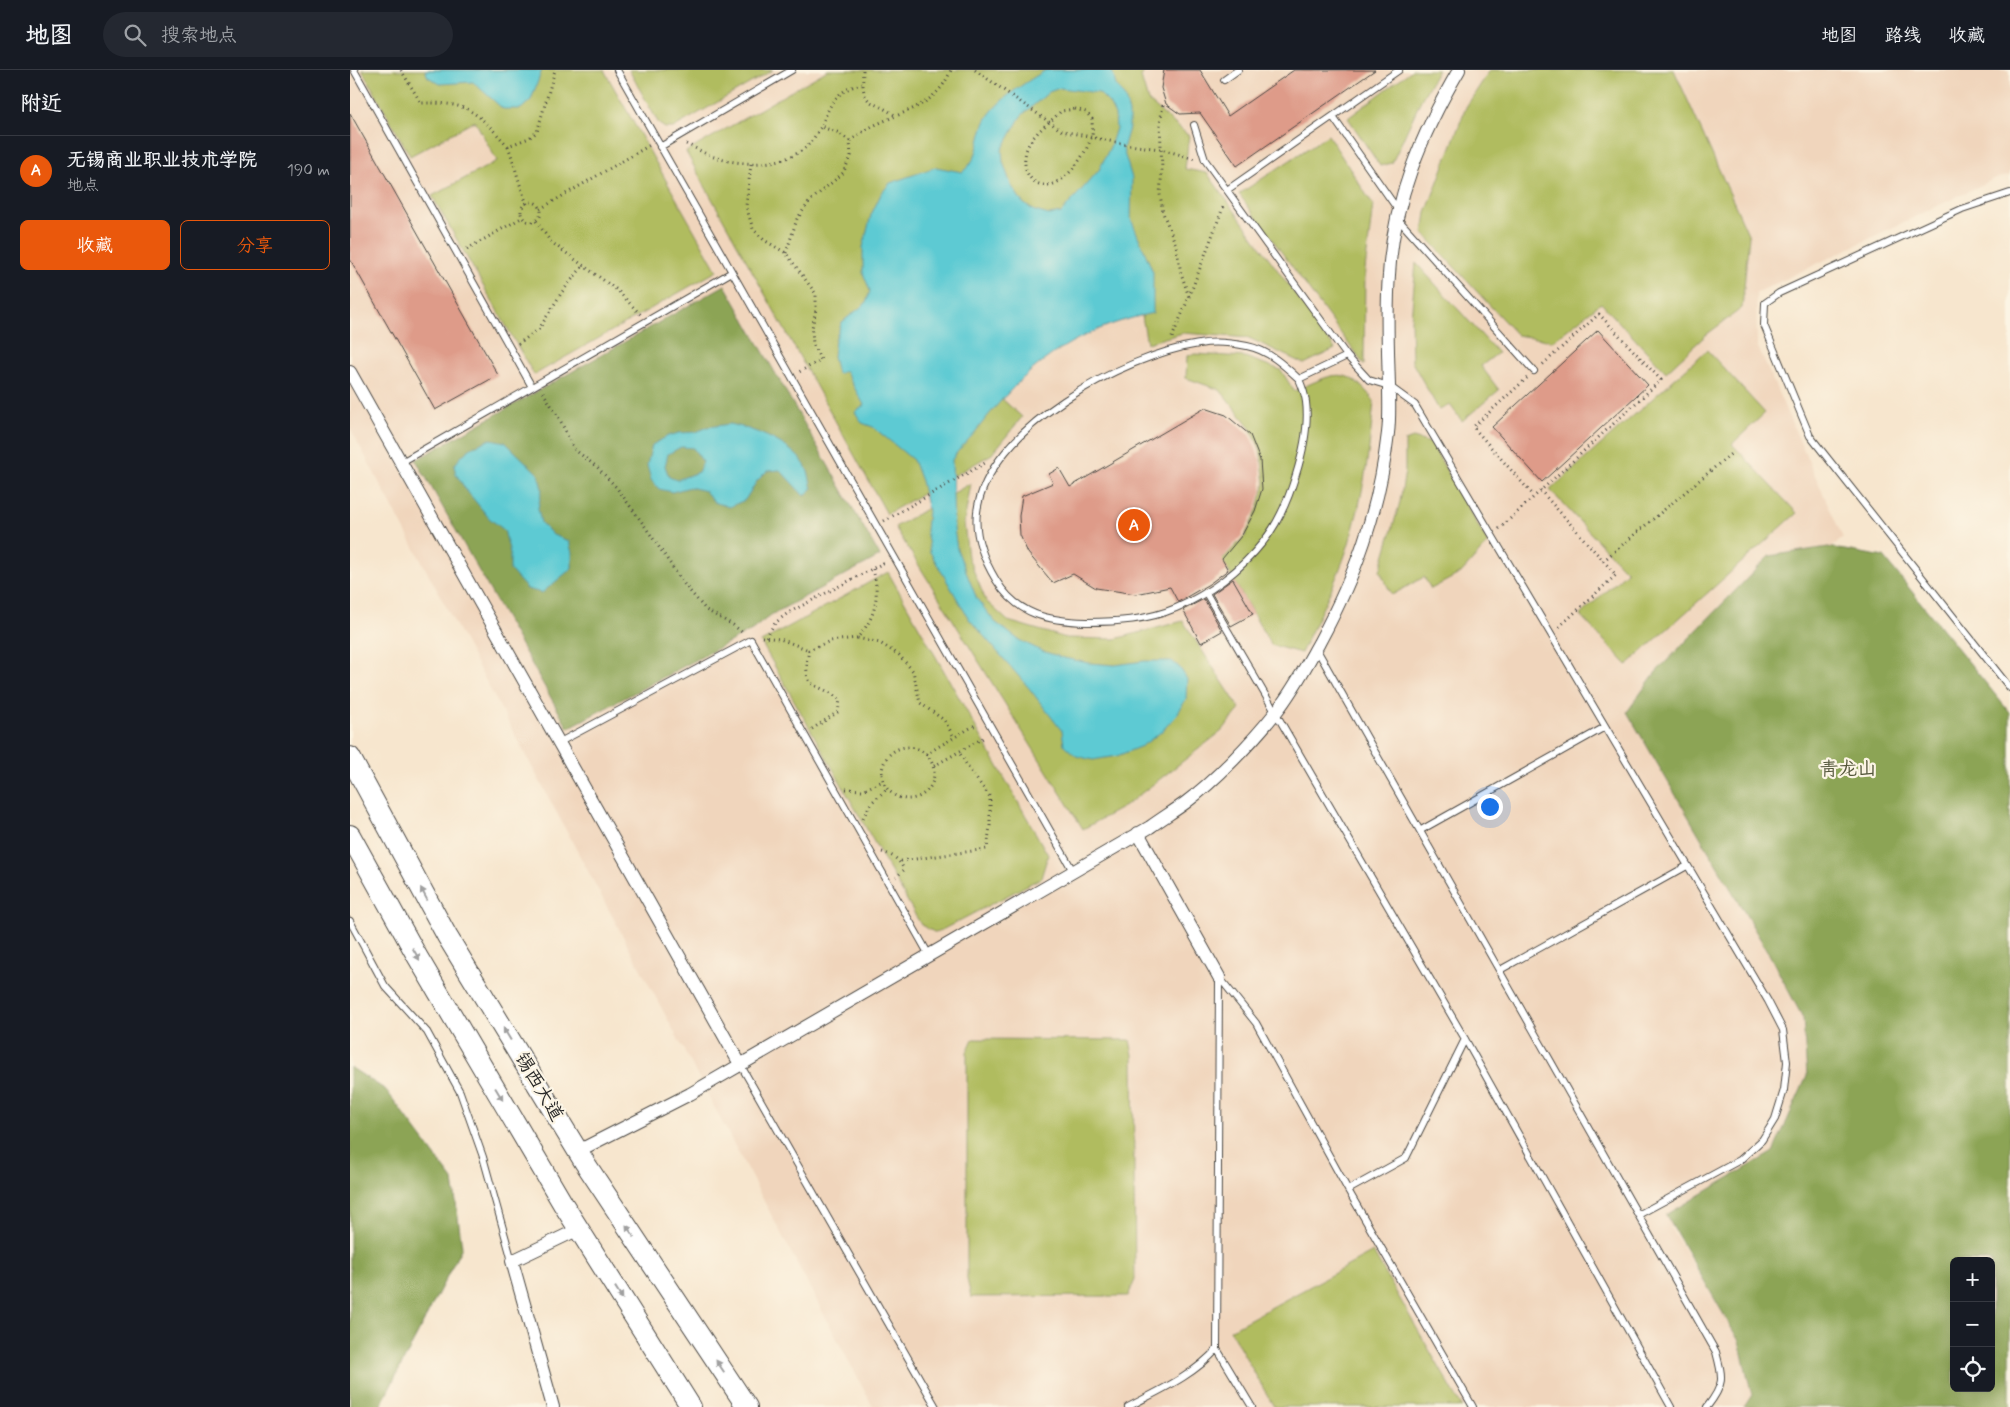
<!DOCTYPE html>
<html lang="zh">
<head>
<meta charset="utf-8">
<style>
  body { margin:0; font-family:Mynerve,"LXGW WenKai TC",sans-serif; background:#242831; color:#f1f3f6 }
  .controls { position:absolute; right:15px; bottom:15px; display:grid; overflow:hidden; border-radius:8px; box-shadow:0 5px 20px #0002 }
  .controls button { width:45px; height:45px; display:grid; place-items:center; padding:0; border:0; border-bottom:1px solid #363941; background:#171b24; color:#f1f3f6; font:25px sans-serif }
  .you { position:absolute; left:1139px; top:736px; width:18px; height:18px; margin:-12px; border:4px solid #fff; border-radius:50%; background:#1a73e8; box-shadow:0 0 0 8px #1a73e833 }
  .badge { display:grid; place-items:center; width:32px; height:32px; border-radius:50%; background:#ea580c; color:#fff; font-size:16px; font-weight:700 }
  .pin { position:absolute; translate:-50% -50%; border:2px solid #fff; box-shadow:0 1px 5px #0006 }
  .list { margin:0; padding:0; list-style:none }
  h2 { display:flex; justify-content:space-between; align-items:center; height:65px; margin:0; padding:0 20px; font-size:21px }
  h2 small { font-size:16px; font-weight:400; color:#9ea1a6 }
  .list li { display:grid; grid-template-columns:32px 1fr auto; gap:15px; align-items:center; box-sizing:border-box; height:70px; padding:0 20px; border-top:1px solid #363941 }
  .list b { display:block; font-size:19px; white-space:nowrap }
  .list p { margin:0; font-size:16px; white-space:nowrap; color:#9ea1a6 }
  .list em { font-size:16px; font-style:normal; color:#9ea1a6 }
  .actions { display:flex; gap:10px; padding:15px 20px }
  .actions a { flex:1; padding:11px 0; border:1px solid #ea580c; border-radius:8px; text-align:center; font-size:18px; color:#ea580c }
  .actions .main { background:#ea580c; color:#fff }
  .icon { flex:none; width:28px; height:28px; fill:none; stroke:currentColor; stroke-width:2; stroke-linecap:round; stroke-linejoin:round }
  .map { position:relative; flex:none; width:1660px; height:1337px; overflow:hidden }
  header { display:flex; align-items:center; gap:30px; box-sizing:border-box; height:70px; padding:0 25px; background:#171b24; border-bottom:1px solid #363941 }
  header strong { font-size:24px }
  nav { display:flex; gap:28px; margin-inline-start:auto; font-size:18px }
  .search { width:350px; height:45px; background:#242831; display:flex; align-items:center; gap:12px; box-sizing:border-box; padding:0 18px; border-radius:28px; color:#9ea1a6; font-size:19px }
  main { display:flex }
  aside { flex:1; background:#171b24 }
  .map>svg:first-child { display:block }
  .built { fill:#f0d5bc }
  .green { fill:#b0bc5e; stroke:#6e7444 }
  .forest { fill:#8ca455; stroke:#5c6840; fill-rule:evenodd }
  .water { fill:#5dcad3; stroke:#447a7f; fill-rule:evenodd }
  .building { fill:#de9b89 }
  .lines { fill:none; stroke-linecap:round; stroke-linejoin:round }
  .lane-casing { stroke:#4a4743; stroke-width:8 }
  .street-casing { stroke:#4a4743; stroke-width:14 }
  .primary-casing { stroke:#4a4743; stroke-width:22 }
  .path { stroke:#4a4743; stroke-width:3; stroke-dasharray:1 4; stroke-linecap:butt }
  .lane { stroke:#fff; stroke-width:6 }
  .street { stroke:#fff; stroke-width:12 }
  .primary { stroke:#fff; stroke-width:20 }
  .oneway { fill:#a0a0a0 }
  .labels { text-anchor:middle; dominant-baseline:central; stroke-width:4.5; stroke-linejoin:round; paint-order:stroke }
  .park-label { font-size:19px; fill:#53563a; stroke:#fcf5e5 }
  .street-label { font-size:19px; fill:#2b2b2b; stroke:#fcf5e5 }
</style>
</head>
<body>
<header>
<strong>地图</strong>
<div class="search"><svg class="icon" aria-label="search" viewBox="0 0 24 24"><circle cx="10" cy="10" r="6"/><path d="M15 15l6 6"/></svg>搜索地点</div>
<nav><a>地图</a><a>路线</a><a>收藏</a></nav>
</header>
<main>
<aside>
<h2>附近<small></small></h2>
<ul class="list">
<li><span class="badge">A</span><div><b>无锡商业职业技术学院</b><p>地点</p></div><em>190 m</em></li>
</ul>
<div class="actions"><a class="main">收藏</a><a>分享</a></div>
</aside>
<div class="map">
<svg width="1660" height="1337" viewBox="0 0 1660 1337">
  <rect width="100%" height="100%" fill="#fcf5e5"/>
  <filter id="ink" filterUnits="userSpaceOnUse"><feTurbulence type="fractalNoise" baseFrequency=".02" numOctaves="2"/><feDisplacementMap in="SourceGraphic" scale="10" xChannelSelector="R" yChannelSelector="G"/><feConvolveMatrix kernelMatrix="1 2 1 2 8 2 1 2 1" color-interpolation-filters="sRGB"/></filter>
  <filter id="wash" filterUnits="userSpaceOnUse"><feTurbulence type="fractalNoise" baseFrequency=".0096" numOctaves="4" result="noise"/><feDisplacementMap in="SourceGraphic" scale="20" xChannelSelector="R" yChannelSelector="G"/><feGaussianBlur stdDeviation="1.12" result="paint"/><feColorMatrix in="noise" values="0 0 0 0 0 0 0 0 0 0 0 0 0 0 0 0 0 1.4 0 .05"/><feComposite in="paint" operator="in"/></filter>
  <g filter="url(#wash)">
    <rect width="100%" height="100%" fill="#f7e6ce"/>
    <path class="built" d="M0 0H1660V105L1646 108 1406 223 1407 275 1493 468 1277 642 1529 1022 1320 1157 1430 1337H523L325 963 0 358Z"/>
    <path class="green" d="M12 0H254L367 201 184 305 82 126 147 91 125 51 60 86Z
      M279 0H423L323 58H315L309 54Z
      M478 0H795L791 7 798 31 839 66 835 99 857 103 985 279 954 294 899 268 833 263 797 273 791 241 714 268 650 327 672 347 642 384 537 444 336 82Z
      M1062 0H1088L1071 30 1042 93 1030 96 998 48Z
      M1140 0H1324L1399 166 1392 238 1356 265 1316 302 1251 233 1203 271 1167 265 1073 163 1076 143 1116 37Z
      M978 65 1023 135 1015 200 1014 295 889 124Z
      M1066 193 1148 283 1131 296 1149 320 1112 351 1100 335 1089 340 1062 292 1061 249Z
      M1357 280 1415 343 1382 374 1447 443 1277 595 1230 545 1277 502 1200 420Z
      M845 284 895 287 931 300 944 321C982 305 995 292 1024 331 1020 374 1015 417 1003 459 993 500 969 545 951 583L921 575 872 490 895 466 908 438 915 413 910 378 899 356 870 320 836 308 837 286Z
      M1063 368 1081 373 1138 473 1111 503 1081 519 1074 507 1042 525 1030 501 1050 432 1055 401V371Z
      M621 413 614 453 618 487 636 531 658 551 716 568 765 569 833 551 890 639 872 661 775 736 733 759 545 457Z
      M538 502 698 785 691 808 586 863 571 855 411 572Z
      M623 969 780 970 783 985 785 1210 778 1226 621 1227 617 1209V982Z
      M1023 1182 1112 1337H924L880 1260Z"/>
    <path class="forest" d="M375 215 530 486 421 545 402 560 218 658 66 390Z
      M1478 477 1534 487 1660 643V1337H1394L1402 1325 1389 1271 1316 1145 1423 1082 1457 1006 1453 948 1419 884 1277 642 1305 603 1419 486ZM1604 1191H1641V1318H1604Z
      M0 997 36 1020 103 1110 112 1177 30 1337H0Z"/>
    <path class="water" d="M75 0H192L181 30 171 39H153L123 12 90 14 78 7Z
      M696 0H762L766 15 775 28 779 43V58L773 79 782 108 781 149 803 202V243C722 260 676 296 626 361 618 371 608 379 602 390L604 458 607 479 627 529 645 552 669 570 692 581 714 588 739 593 765 595 794 591H822L830 598 837 609 836 629 827 645 811 662 792 676 767 686 743 690 726 686 714 675 712 661 679 618 619 549 580 482 576 460 578 441 571 411 563 390 523 357 512 353 505 342 514 335 495 301 487 304 483 286 485 270 492 252 516 233 520 221 513 203V177L521 145 531 124 540 113 586 97 612 102C631 88 627 67 636 50 646 30 678 11 696 0ZM710 18 749 23 759 33 765 45 766 58 760 77 749 100 711 143 699 145 685 141 673 133 661 115 653 92 652 80 671 46 699 22Z
      M380 354C404 359 446 375 457 399 460 405 460 413 462 419L454 426 430 400 417 401 407 411 395 430 379 437 364 432 355 421 340 417 322 422 309 419 301 410 297 395 302 375 318 366 329 363 346 362 358 357ZM331 377 343 378 353 392 348 402 327 410 319 407 315 396 318 384Z
      M141 369 155 372 188 404 192 419 188 438 191 453 203 465 219 471 222 483V498L192 523 177 519 160 500V483L154 460 139 448 116 420 106 404 104 396C115 380 123 376 141 369Z"/>
    <g id="blocks">
      <path class="building" d="M814 0H850L878 46 944 0H1025L887 96 850 43 830 44 816 34 811 18Z
        M0 43 148 305 85 340 0 189Z
        M1248 260 1298 315 1192 412 1142 357Z
        M855 338 876 345 900 365 910 390 912 419 905 441 892 465 872 489 878 500 859 514 828 532 820 517 786 524 746 518 723 504 703 513 678 483 670 465 669 446 672 426 703 413 699 404 709 398 720 417Z
        M883 509 903 544 881 556 862 524Z
        M854 529 872 561 851 573 833 540Z"/>
    </g>
  </g>
  <g filter="url(#ink)">
    <use href="#blocks" fill-opacity="0" stroke="#4a4743" stroke-width="1"/>
    <g class="lines">
      <defs>
        <path id="lane" d="M4 0 182 317
          M267 0 723 801
          M874 10 888 0
          M983 47 1048 140
          M844 55 855 90 997 286 1019 310 1039 316 1065 335 1418 931 1433 960 1437 992 1434 1020 1425 1049 1412 1070 1390 1090 1288 1145
          M310 77 442 0
          M877 120 1049 0
          M1660 123 1612 139 1429 223 1415 233 1414 255 1460 366 1660 618
          M1047 148 1184 301
          M949 309C952 316 955 324 956 332 961 371 938 442 913 472 891 500 859 524 826 538 798 550 767 552 737 552 698 551 667 545 646 510 634 490 624 466 627 442 637 358 775 285 849 274 865 271 882 273 897 276 918 280 934 295 949 309L997 286
          M50 393 382 202
          M856 523 1115 969 1321 1337
          M966 578 1366 1282C1373 1308 1375 1314 1357 1337
          M208 673 401 570 579 885
          M1071 760 1255 657
          M0 851 35 916 77 962 110 1022 133 1087 162 1191
          M1150 900 1337 796
          M869 907 906 953 998 1120 1123 1337
          M869 908 867 1279 902 1337
          M390 994 586 1337
          M998 1120 1056 1088 1115 969
          M778 1337C810 1320 843 1306 867 1279"/>
        <path id="street" d="M0 302 390 994
          M788 763 869 907
          M228 1081 340 1024 800 757C811 749 824 741 835 733 865 711 903 671 926 642 943 621 956 596 969 573 1006 504 1029 442 1038 363 1040 348 1039 332 1039 316 1038 279 1036 241 1039 205 1043 131 1072 63 1109 0
          M203 1337 162 1191 229 1159"/>
        <path id="primary" d="M0 687 97 866 235 1093 397 1337
          M0 765 67 886 213 1134 341 1337"/>
      </defs>
      <use href="#lane" class="lane-casing"/>
      <use href="#street" class="street-casing"/>
      <use href="#primary" class="primary-casing"/>
      <path class="path" d="M51 0 71 33C120 32 126 42 158 76
        M513 0C511 39 521 28 546 46
        M625 0 712 61 779 75 811 79 845 89
        M813 35 810 53 812 99 810 124 813 143 826 175 831 203 839 227 821 270
        M725 39 736 42 742 49C742 54 743 60 742 65 738 81 717 113 699 115 675 117 670 90 679 74 687 60 701 52 711 41Z
        M500 71 487 62 471 57C480 34 486 20 512 14
        M336 74C346 78 355 84 364 87 392 97 439 97 460 73 464 69 467 62 471 57
        M401 94 396 136 403 159 414 170 436 183 466 224V239L462 258 463 275 471 290 449 302
        M171 142a10 10 0 1 1 20 0a10 10 0 1 1-20 0Z
        M177 134C169 115 165 95 158 76L179 68 187 62 205 0
        M190 139 300 75
        M186 151 201 172 267 220 291 245
        M117 179 173 147
        M436 183 447 149 460 131 493 103 501 86 500 71C507 66 515 60 523 56 555 40 586 37 601 0
        M839 227 874 135
        M168 274 189 259 212 222 233 196
        M1177 308 1123 357 1184 426
        M193 322 210 350 224 379 248 398 266 417 294 455 334 514 356 540 383 555 393 563
        M1190 420 1266 505 1209 557
        M534 451 635 393
        M1149 459 1311 310 1249 244 1191 296
        M1253 491 1383 382
        M523 499C530 526 526 548 507 568L530 573 549 585 563 601 570 633 594 650 604 667
        M412 567 430 569 459 580
        M416 567 425 553 438 543 537 491
        M462 659 488 642 490 630C466 609 451 625 459 580L480 571 507 568
        M532 703a26 26 0 1 1 52 0a26 26 0 1 1-52 0Z
        M576 684 627 654
        M584 696 635 667
        M496 719 513 720 533 711
        M513 748 521 733 537 719
        M532 782C543 785 550 790 554 800L546 807
        M551 791 637 779 640 756V727L619 699 609 682"/>
      <use href="#lane" class="lane"/>
      <use href="#street" class="street"/>
      <use href="#primary" class="primary"/>
    </g>
    <defs><path id="oneway-solid" d="M-6-.8H1V-3.2L6.5 0L1 3.2V.8H-6Z" transform="scale(1.25)"/></defs>
    <g class="oneway">
      <use href="#oneway-solid" transform="translate(74 824) rotate(-118)"/>
      <use href="#oneway-solid" transform="translate(66 884) rotate(60)"/>
      <use href="#oneway-solid" transform="translate(157 964) rotate(-121)"/>
      <use href="#oneway-solid" transform="translate(149 1024) rotate(59)"/>
      <use href="#oneway-solid" transform="translate(280 1161) rotate(-124)"/>
      <use href="#oneway-solid" transform="translate(269 1223) rotate(58)"/>
      <use href="#oneway-solid" transform="translate(370 1296) rotate(-124)"/>
    </g>
  </g>
  <g class="labels">
    <g class="park-label">
      <text x="1498" y="699">青龙山</text>
    </g>
    <g class="street-label">
      <text transform="translate(189 1017) rotate(59)">锡西大道</text>
    </g>
  </g>
</svg>
<div class="controls">
<button>+</button>
<button>−</button>
<button><svg class="icon" aria-label="locate" viewBox="0 0 24 24"><circle cx="12" cy="12" r="6"/><path d="M12 2v4M12 18v4M2 12h4M18 12h4"/></svg></button>
</div>
<div class="you"></div>
<div class="pin badge" style="left:784px;top:455px">A</div>
</div>
</main>
</body>
</html>
